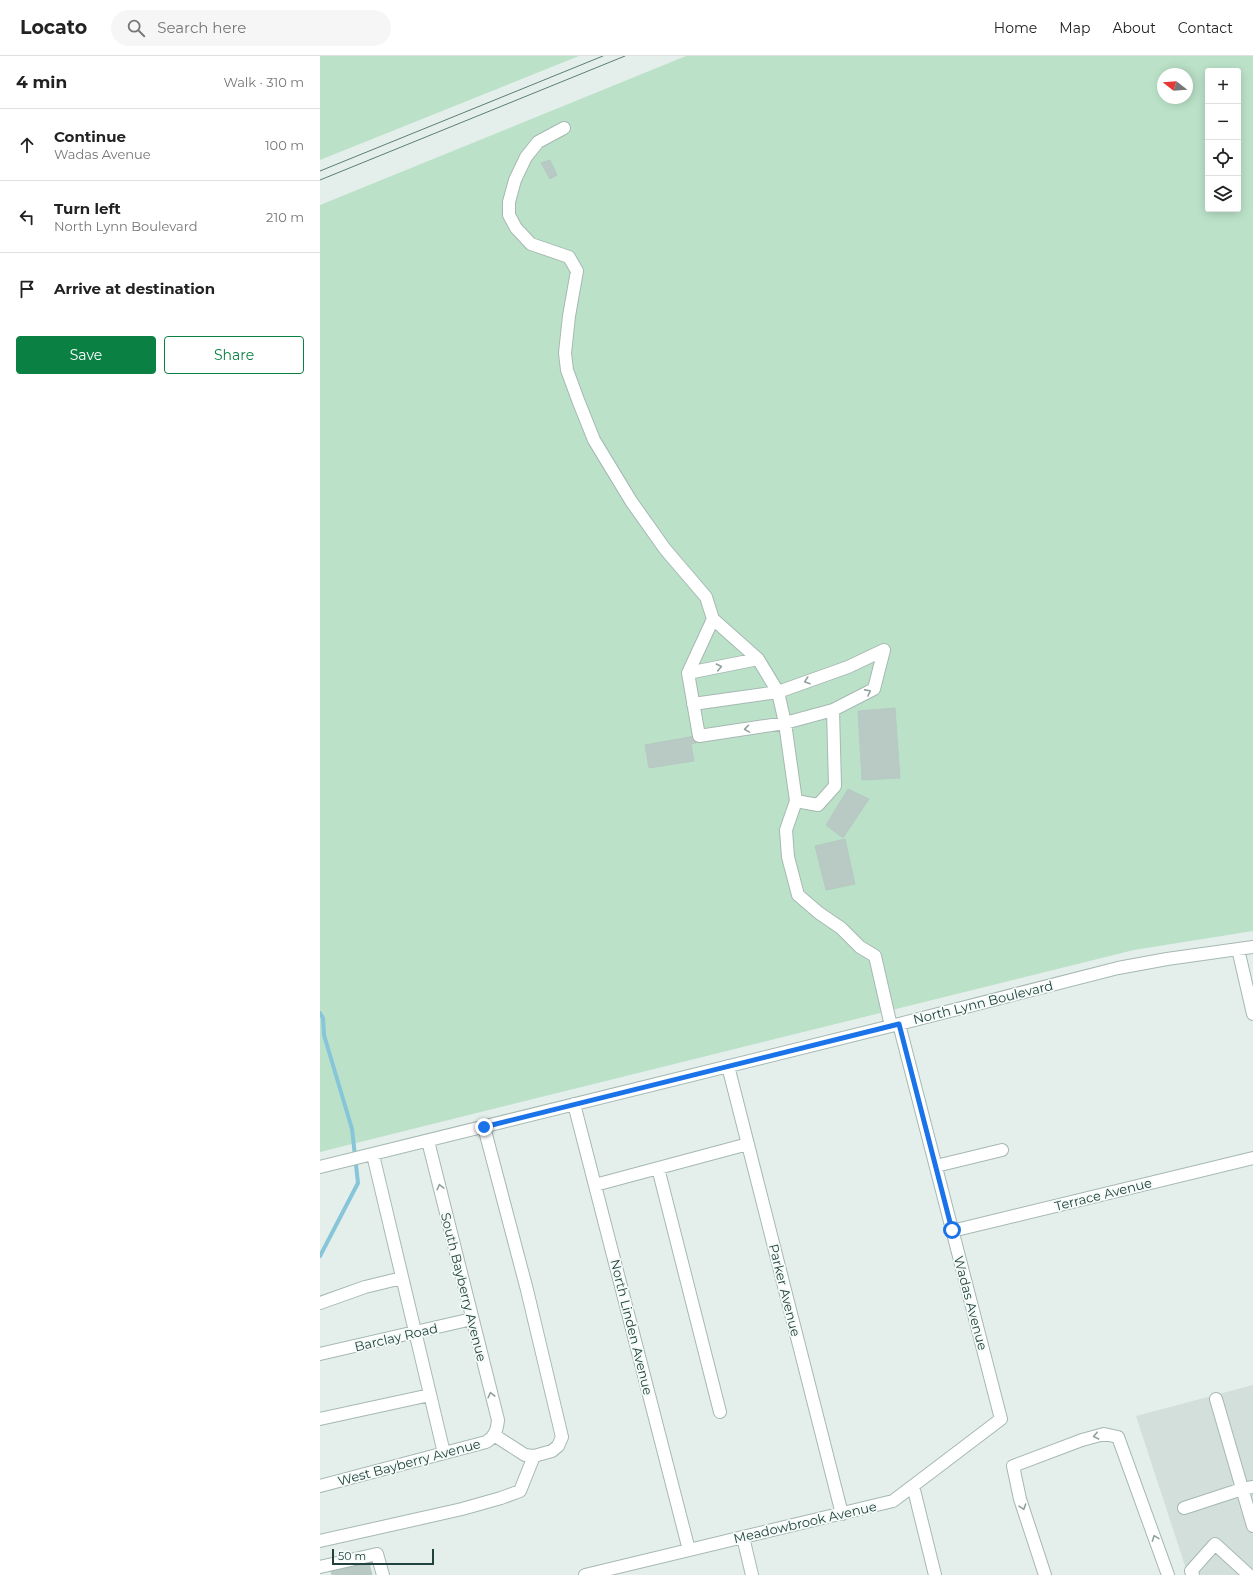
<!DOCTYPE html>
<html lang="en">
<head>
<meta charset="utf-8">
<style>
  body { margin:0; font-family:Montserrat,sans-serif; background:#f6f6f6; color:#222 }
  .controls { position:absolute; right:12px; top:12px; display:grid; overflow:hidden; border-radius:4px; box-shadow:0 2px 10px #0003 }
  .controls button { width:36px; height:36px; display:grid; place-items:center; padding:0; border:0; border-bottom:1px solid #e0e0e0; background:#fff; color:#222; font:20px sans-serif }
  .compass { position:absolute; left:837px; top:12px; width:36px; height:36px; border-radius:50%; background:#fff; box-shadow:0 2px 10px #0003; rotate:287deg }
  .scale { position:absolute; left:12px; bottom:10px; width:102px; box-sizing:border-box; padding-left:4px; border:2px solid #21423d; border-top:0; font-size:11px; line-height:14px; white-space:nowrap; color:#21423d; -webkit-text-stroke:3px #f5fbf8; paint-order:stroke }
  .stop { position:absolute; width:12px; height:12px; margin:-9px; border:3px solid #1a73e8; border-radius:50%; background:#fff }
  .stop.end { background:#1a73e8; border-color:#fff; box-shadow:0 1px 4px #0008 }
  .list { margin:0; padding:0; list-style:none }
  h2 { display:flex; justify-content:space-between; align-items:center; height:52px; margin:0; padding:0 16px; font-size:17px }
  h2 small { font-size:13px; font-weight:400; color:#767676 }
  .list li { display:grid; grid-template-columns:26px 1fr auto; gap:12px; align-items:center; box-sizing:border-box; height:72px; padding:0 16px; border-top:1px solid #e0e0e0 }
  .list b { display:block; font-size:15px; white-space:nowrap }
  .list p { margin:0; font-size:13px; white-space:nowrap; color:#767676 }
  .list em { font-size:13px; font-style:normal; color:#767676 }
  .actions { display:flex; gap:8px; padding:12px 16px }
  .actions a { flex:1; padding:9px 0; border:1px solid #0b8043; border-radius:4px; text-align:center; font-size:14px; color:#0b8043 }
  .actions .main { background:#0b8043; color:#fff }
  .icon { flex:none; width:22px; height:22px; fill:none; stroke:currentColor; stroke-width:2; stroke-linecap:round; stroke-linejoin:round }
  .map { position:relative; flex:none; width:933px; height:1519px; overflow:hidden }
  header { display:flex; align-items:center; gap:24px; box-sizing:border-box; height:56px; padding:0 20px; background:#fff; border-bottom:1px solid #e0e0e0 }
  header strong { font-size:19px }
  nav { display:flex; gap:22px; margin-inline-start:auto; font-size:14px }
  .search { width:280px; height:36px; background:#f6f6f6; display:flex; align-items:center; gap:10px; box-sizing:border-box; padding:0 14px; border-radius:22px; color:#767676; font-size:15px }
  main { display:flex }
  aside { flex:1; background:#fff }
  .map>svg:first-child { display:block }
  .built { fill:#d2dfda }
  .green { fill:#bbe2c9; fill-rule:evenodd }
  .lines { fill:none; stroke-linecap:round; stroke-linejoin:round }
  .stream { stroke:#87c5d8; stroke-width:4 }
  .building { fill:#b9cac4; stroke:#b5c9c3 }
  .minor-casing { stroke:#a6b8b3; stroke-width:14 }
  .minor { stroke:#fff; stroke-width:12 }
  .tram { stroke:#5c7e78; stroke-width:1 }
  .oneway { stroke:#90a09e }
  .route { stroke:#1a73e8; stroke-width:5 }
  .labels { text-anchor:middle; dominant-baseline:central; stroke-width:3.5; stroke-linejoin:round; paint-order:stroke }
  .street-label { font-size:13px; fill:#21423d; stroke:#f5fbf8 }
</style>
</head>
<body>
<header>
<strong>Locato</strong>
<div class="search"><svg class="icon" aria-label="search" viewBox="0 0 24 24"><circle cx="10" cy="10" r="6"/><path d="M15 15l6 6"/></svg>Search here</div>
<nav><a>Home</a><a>Map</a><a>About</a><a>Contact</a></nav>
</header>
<main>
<aside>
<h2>4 min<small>Walk · 310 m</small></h2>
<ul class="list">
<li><svg class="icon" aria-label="ahead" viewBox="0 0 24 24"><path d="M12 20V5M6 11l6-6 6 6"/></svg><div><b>Continue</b><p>Wadas Avenue</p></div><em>100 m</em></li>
<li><svg class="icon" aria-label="left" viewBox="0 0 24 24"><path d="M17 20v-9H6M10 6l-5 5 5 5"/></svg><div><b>Turn left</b><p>North Lynn Boulevard</p></div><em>210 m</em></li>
<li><svg class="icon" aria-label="arrive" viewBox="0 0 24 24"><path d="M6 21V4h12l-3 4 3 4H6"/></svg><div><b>Arrive at destination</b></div></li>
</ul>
<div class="actions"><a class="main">Save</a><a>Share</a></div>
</aside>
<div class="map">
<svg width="933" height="1519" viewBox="0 0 933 1519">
  <rect width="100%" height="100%" fill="#e4efeb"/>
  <path class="built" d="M933 1329V1519H868L816 1360Z"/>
  <path class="green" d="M0 0H259L0 104Z
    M366 0H933V875L814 894 0 1096V149ZM888 15H918V153H888ZM843 18H867V42H843Z"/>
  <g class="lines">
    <path class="stream" d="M0 957 3 962 4 979 32 1073 38 1127 0 1200"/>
  </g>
  <path class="building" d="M230 104 237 119 230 123 221 107Z
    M575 652 580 722 542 724 538 655Z
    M375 680 376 687 371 688 374 705 329 712 325 689Z
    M528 733 549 743 523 782 506 769Z
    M525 783 535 828 506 834 495 790Z
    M49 1507 52 1519H12L11 1515Z"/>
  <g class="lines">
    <defs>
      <path id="minor" d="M244 72 218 86 206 101 195 124 189 146V159L196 172 211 188 249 201 257 215 249 260 245 297 247 314 258 344 274 384 311 445 345 493 386 541 393 563
        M368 617 393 563 438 603
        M373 648 458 636 528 611 564 594 554 633 513 654 465 667 379 680 368 617 438 603 458 636 465 667 476 745 466 774 468 801 478 839 499 857 521 872 540 891 555 900 571 970
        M476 745 498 749 515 730 513 654
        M918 893 933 958
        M408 1010 522 1458
        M254 1048 369 1494
        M164 1071 207 1234 242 1381 238 1390 232 1395 214 1400 205 1399 174 1379
        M53 1099 124 1397
        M616 1110 682 1094
        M0 1111 579 968 798 912 847 903 933 891
        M338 1112 400 1356
        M275 1129 428 1088
        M632 1175 933 1102
        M0 1247 45 1231 82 1222
        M0 1298 152 1263
        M896 1343 933 1470
        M0 1363 110 1339
        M0 1430 166 1386C175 1381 177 1374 178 1364L108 1085
        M593 1430 615 1519
        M864 1452 922 1433 933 1431
        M423 1481 432 1519
        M0 1485 142 1453 181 1442 200 1435 214 1400
        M0 1511 57 1498 63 1519
        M265 1519 573 1445 681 1363 579 968
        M725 1519 700 1443 693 1410 762 1384 784 1378 798 1381 848 1519
        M873 1519 871 1515 895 1488 929 1519"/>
    </defs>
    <use href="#minor" class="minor-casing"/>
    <use href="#minor" class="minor"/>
    <path class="tram" d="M0 115 283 0
      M0 124 305 0"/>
  </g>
  <defs><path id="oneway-chevron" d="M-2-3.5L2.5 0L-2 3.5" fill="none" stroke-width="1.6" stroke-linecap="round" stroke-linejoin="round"/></defs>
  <g class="oneway">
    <use href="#oneway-chevron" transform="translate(399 611) rotate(-12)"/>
    <use href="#oneway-chevron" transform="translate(487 625) rotate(161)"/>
    <use href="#oneway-chevron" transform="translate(548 636) rotate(-28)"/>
    <use href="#oneway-chevron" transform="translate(427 673) rotate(171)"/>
    <use href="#oneway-chevron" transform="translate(120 1131) rotate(-104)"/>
    <use href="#oneway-chevron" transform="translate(171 1339) rotate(-104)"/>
    <use href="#oneway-chevron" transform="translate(776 1380) rotate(167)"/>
    <use href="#oneway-chevron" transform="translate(703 1451) rotate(72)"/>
    <use href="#oneway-chevron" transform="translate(835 1482) rotate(-110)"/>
  </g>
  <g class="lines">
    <path class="route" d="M164 1071 579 968 632 1174"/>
  </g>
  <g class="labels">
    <g class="street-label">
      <text transform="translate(663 946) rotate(-14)">North Lynn Boulevard</text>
      <text transform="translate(783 1138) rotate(-14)">Terrace Avenue</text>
      <text transform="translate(144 1231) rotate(76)">South Bayberry Avenue</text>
      <text transform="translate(465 1234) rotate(76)">Parker Avenue</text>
      <text transform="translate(651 1247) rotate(75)">Wadas Avenue</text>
      <text transform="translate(312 1271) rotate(76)">North Linden Avenue</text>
      <text transform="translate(76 1281) rotate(-13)">Barclay Road</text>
      <text transform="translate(89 1406) rotate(-15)">West Bayberry Avenue</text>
      <text transform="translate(485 1466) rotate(-13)">Meadowbrook Avenue</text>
    </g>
  </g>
</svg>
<div class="controls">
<button>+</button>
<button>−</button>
<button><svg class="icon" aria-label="locate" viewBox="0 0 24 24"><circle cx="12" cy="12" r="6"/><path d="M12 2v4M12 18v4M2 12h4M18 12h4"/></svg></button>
<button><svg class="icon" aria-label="layers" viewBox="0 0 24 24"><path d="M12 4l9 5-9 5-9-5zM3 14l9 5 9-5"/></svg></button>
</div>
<svg class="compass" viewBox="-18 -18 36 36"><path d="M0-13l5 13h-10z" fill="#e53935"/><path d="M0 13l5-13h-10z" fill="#767676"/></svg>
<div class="scale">50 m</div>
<div class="stop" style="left:632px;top:1174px"></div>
<div class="stop end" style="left:164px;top:1071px"></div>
</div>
</main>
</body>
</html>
